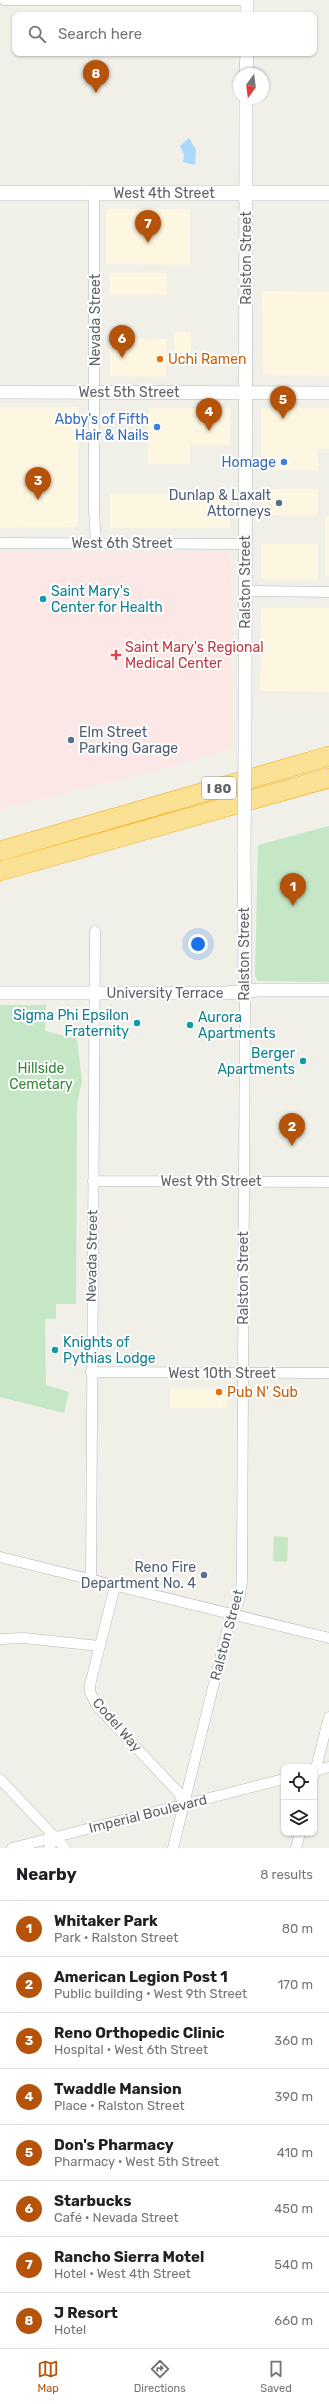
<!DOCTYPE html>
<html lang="en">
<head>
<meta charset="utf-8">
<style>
  body { margin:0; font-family:Rubik,sans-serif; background:#f6f6f6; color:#202124 }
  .controls { position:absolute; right:12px; bottom:12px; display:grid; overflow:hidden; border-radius:8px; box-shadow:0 1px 3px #0004 }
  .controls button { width:36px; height:36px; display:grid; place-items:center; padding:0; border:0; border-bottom:1px solid #e0e0e0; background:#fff; color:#202124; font:20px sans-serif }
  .compass { position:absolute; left:233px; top:68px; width:36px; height:36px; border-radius:50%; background:#fff; box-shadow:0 1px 3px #0004; rotate:194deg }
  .you { position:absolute; left:198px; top:944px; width:14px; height:14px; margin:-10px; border:3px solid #fff; border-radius:50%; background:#1a73e8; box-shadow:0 0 0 6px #1a73e833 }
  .badge { display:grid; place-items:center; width:26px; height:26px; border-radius:50%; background:#b45309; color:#fff; font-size:13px; font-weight:700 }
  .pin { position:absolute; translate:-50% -33px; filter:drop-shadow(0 1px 2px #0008) }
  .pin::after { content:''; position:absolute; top:21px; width:14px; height:12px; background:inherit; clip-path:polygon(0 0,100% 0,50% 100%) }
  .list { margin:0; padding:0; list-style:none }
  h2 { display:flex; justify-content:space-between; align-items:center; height:52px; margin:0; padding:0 16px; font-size:17px }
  h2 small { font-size:13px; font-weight:400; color:#757577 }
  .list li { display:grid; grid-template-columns:26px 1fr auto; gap:12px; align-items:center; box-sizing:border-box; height:56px; padding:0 16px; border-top:1px solid #e0e0e0 }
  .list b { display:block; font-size:15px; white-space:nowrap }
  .list p { margin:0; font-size:13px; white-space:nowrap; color:#757577 }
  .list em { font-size:13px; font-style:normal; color:#757577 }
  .icon { flex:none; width:22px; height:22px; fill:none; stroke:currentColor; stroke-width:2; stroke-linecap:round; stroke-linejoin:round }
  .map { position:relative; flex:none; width:329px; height:1848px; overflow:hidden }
  .search { position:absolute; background:#fff; box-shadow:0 1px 3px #0004; left:12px; right:12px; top:12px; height:44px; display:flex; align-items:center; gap:10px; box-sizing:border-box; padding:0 14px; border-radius:8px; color:#757577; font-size:15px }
  .sheet { height:500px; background:#fff }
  nav { display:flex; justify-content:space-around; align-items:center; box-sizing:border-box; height:56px; border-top:1px solid #e0e0e0; background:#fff; font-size:11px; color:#757577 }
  nav a { display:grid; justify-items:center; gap:2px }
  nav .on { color:#b45309 }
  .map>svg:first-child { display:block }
  .commercial { fill:#fdf6e0 }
  .medical { fill:#fbe8e6 }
  .green { fill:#c5e7c5 }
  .water { fill:#abd9fd }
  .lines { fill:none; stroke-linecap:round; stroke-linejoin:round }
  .minor-casing { stroke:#b5b8bb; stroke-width:11 }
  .tertiary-casing { stroke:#b5b8bb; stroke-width:14 }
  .secondary-casing { stroke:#b4b7bb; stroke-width:16 }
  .motorway-casing { stroke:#f4a905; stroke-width:20 }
  .minor { stroke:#fff; stroke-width:10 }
  .tertiary { stroke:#fff; stroke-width:13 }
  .secondary { stroke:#fff; stroke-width:15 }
  .motorway { stroke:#fbe194; stroke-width:19 }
  .tertiary-bridge-casing { stroke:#b5b8bb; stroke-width:14; stroke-linecap:butt }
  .tertiary-bridge { stroke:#fff; stroke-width:13 }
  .food-dot { fill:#e8710a; stroke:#fff; stroke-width:1.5 }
  .shop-dot { fill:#3f7fe0; stroke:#fff; stroke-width:1.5 }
  .service-dot { fill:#5c6f8a; stroke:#fff; stroke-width:1.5 }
  .culture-dot { fill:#0f9aa8; stroke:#fff; stroke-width:1.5 }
  .health-dot { fill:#e0444e; stroke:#fff; stroke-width:1.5 }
  .labels { text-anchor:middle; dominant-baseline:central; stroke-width:4; stroke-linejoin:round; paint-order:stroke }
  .shield { fill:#fff; stroke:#8f9295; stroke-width:1 }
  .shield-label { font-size:13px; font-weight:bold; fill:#5f6367 }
  .street-label { font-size:14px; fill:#5f6367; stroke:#fff }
  .food-label { font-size:14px; fill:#c56008; stroke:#fff; text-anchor:start }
  .shop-label { font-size:14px; fill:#366cbe; stroke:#fff; text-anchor:end }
  .service-label { font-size:14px; fill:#4e5e75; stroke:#fff; text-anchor:end }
  .culture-label { font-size:14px; fill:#0d838f; stroke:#fff; text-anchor:start }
  .health-label { font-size:14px; fill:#be3a42; stroke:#fff; text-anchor:start }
  .park-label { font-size:14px; fill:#37863b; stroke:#fff }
</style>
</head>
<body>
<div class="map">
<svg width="329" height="1848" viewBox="0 0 329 1848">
  <rect width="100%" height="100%" fill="#f0efe8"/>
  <path class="commercial" d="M119 209H190V265L106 264V211L110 209Z
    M110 273H167V295H110Z
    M262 291 329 292V376L263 375Z
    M174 332H191V352H174Z
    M110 339H167L166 377 110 376Z
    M0 407H78V525L75 527 0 528Z
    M148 408H230V445H190V464H148Z
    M261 408H329V449H318V470H261Z
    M261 489H318V515H261Z
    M110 494H230V528H110Z
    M325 516H329V576H325Z
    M261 544H318V579H264L261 577Z
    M261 608H329V692L260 691Z
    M170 1389H227V1408H170Z"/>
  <path class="medical" d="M0 551 225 552 231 555 232 748 161 770 0 809Z"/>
  <path class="green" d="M329 826V982L258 981 255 976 258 845Z
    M0 1005H46L45 1031 77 1039 82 1081 77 1104 76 1304H56V1319H45L46 1385 69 1392 64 1413 0 1397Z
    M274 1536 288 1537 287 1562 273 1561Z"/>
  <path class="water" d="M189 138 196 150 195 165 183 162 184 155 180 146Z"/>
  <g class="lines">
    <defs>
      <path id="minor" d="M4 0H241
        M94 193V510L96 543
        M0 543 245 544
        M245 591 329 592
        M93 1181 329 1182
        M91 1372 329 1373
        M0 1557 329 1638
        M91 1580 95 931
        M115 1586 90 1685V1692L97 1706 179 1793 184 1805
        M0 1639 24 1638 99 1646
        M314 1771 329 1767
        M314 1776 329 1717
        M0 1779 65 1848
        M12 1848 284 1779
        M49 1848 55 1837
        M173 1848 229 1623 239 1601 242 1581 245 991
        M296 1848 300 1833"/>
      <path id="tertiary" d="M247 15V0
        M246 74 247 53
        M0 392 329 393
        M245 747 246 98
        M244 848 245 991
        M0 993H226L259 990H329"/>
      <g id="secondary">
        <path id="s1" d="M0 193H329"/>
      </g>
      <path id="motorway" d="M0 851 329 756
        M0 871 329 778"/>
    </defs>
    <use href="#minor" class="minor-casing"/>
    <use href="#tertiary" class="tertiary-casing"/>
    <use href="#secondary" class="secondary-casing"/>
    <use href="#motorway" class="motorway-casing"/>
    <use href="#minor" class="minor"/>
    <use href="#tertiary" class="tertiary"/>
    <use href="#secondary" class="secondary"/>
    <use href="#motorway" class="motorway"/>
    <defs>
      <path id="tertiary-bridge" d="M244 848 245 747"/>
    </defs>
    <use href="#tertiary-bridge" class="tertiary-bridge-casing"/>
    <use href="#tertiary-bridge" class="tertiary-bridge"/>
  </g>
  <g class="food-dot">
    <circle cx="160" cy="359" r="4"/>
    <circle cx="219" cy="1392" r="4"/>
  </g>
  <g class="shop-dot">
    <circle cx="157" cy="427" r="4"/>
    <circle cx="284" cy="462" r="4"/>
  </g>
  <g class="service-dot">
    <circle cx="279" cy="503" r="4"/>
    <circle cx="71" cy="740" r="4"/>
    <circle cx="204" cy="1575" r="4"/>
  </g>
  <g class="culture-dot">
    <circle cx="43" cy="599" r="4"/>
    <circle cx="137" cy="1023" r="4"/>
    <circle cx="190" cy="1025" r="4"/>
    <circle cx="303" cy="1061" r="4"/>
    <circle cx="55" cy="1350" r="4"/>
  </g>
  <path class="health-dot" d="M114 649h4v4h4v4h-4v4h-4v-4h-4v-4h4z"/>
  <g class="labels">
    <rect class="shield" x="202" y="777" width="34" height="22" rx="3"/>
    <g class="shield-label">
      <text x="219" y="788">I 80</text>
    </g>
    <g class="street-label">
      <text stroke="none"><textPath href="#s1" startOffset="164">West 4th Street</textPath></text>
      <text transform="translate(246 258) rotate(-90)">Ralston Street</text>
      <text transform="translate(95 320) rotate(-90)">Nevada Street</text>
      <text x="129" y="392">West 5th Street</text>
      <text x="122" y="543">West 6th Street</text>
      <text transform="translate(245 582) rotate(-90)">Ralston Street</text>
      <text transform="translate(244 954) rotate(-90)">Ralston Street</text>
      <text x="165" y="993">University Terrace</text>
      <text x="211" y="1181">West 9th Street</text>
      <text transform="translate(92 1256) rotate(-89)">Nevada Street</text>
      <text transform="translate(243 1278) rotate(-90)">Ralston Street</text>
      <text x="222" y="1373">West 10th Street</text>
      <text transform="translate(227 1635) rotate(-75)">Ralston Street</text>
      <text transform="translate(117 1725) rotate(49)">Codel Way</text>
      <text transform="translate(148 1814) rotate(-14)">Imperial Boulevard</text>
    </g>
    <g class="food-label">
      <text x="168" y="359">Uchi Ramen</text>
      <text x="227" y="1392">Pub N' Sub</text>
    </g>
    <g class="shop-label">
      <text x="149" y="419">Abby's of Fifth<tspan x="149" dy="16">Hair &amp; Nails</tspan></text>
      <text x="276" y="462">Homage</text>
    </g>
    <g class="service-label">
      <text x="271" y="495">Dunlap &amp; Laxalt<tspan x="271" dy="16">Attorneys</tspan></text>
      <text x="79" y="732" text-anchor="start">Elm Street<tspan x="79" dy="16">Parking Garage</tspan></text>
      <text x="196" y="1567">Reno Fire<tspan x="196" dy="16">Department No. 4</tspan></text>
    </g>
    <g class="culture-label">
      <text x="51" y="591">Saint Mary's<tspan x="51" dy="16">Center for Health</tspan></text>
      <text x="129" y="1015" text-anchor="end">Sigma Phi Epsilon<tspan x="129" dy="16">Fraternity</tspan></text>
      <text x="198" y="1017">Aurora<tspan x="198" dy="16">Apartments</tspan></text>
      <text x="295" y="1053" text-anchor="end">Berger<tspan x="295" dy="16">Apartments</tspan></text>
      <text x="63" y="1342">Knights of<tspan x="63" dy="16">Pythias Lodge</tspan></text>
    </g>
    <g class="health-label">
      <text x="125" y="647">Saint Mary's Regional<tspan x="125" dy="16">Medical Center</tspan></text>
    </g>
    <g class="park-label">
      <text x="41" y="1068">Hillside<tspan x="41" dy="16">Cemetary</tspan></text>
    </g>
  </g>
</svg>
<div class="controls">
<button><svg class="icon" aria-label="locate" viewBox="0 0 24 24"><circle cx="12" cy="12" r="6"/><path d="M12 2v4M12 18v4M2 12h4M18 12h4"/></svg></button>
<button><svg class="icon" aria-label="layers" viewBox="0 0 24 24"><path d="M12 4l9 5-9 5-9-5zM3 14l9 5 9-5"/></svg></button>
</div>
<svg class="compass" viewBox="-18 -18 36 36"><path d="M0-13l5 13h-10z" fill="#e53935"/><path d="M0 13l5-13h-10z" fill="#757577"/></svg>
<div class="you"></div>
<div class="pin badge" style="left:293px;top:906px">1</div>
<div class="pin badge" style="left:292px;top:1146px">2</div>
<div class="pin badge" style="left:38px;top:500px">3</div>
<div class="pin badge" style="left:209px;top:431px">4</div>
<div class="pin badge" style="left:283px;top:419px">5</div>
<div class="pin badge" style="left:122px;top:358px">6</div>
<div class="pin badge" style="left:148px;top:243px">7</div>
<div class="pin badge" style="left:96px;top:93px">8</div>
<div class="search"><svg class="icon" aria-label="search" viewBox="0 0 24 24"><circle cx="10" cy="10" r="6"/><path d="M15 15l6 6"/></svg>Search here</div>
</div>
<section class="sheet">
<h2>Nearby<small>8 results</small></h2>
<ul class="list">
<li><span class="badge">1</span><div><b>Whitaker Park</b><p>Park · Ralston Street</p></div><em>80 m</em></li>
<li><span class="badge">2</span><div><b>American Legion Post 1</b><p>Public building · West 9th Street</p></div><em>170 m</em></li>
<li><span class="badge">3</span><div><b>Reno Orthopedic Clinic</b><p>Hospital · West 6th Street</p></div><em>360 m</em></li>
<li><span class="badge">4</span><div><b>Twaddle Mansion</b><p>Place · Ralston Street</p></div><em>390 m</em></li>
<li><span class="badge">5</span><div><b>Don's Pharmacy</b><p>Pharmacy · West 5th Street</p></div><em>410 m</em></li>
<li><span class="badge">6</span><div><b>Starbucks</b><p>Café · Nevada Street</p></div><em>450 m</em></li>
<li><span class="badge">7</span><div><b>Rancho Sierra Motel</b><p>Hotel · West 4th Street</p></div><em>540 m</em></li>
<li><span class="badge">8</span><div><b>J Resort</b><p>Hotel</p></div><em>660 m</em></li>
</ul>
</section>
<nav>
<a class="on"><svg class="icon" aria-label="map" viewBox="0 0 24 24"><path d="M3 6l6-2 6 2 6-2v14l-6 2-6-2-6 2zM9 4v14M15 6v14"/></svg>Map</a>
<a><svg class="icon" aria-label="directions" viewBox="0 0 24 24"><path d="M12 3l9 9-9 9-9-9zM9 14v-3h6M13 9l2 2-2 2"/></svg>Directions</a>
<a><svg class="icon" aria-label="saved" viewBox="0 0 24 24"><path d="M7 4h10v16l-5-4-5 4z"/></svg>Saved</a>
</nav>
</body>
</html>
